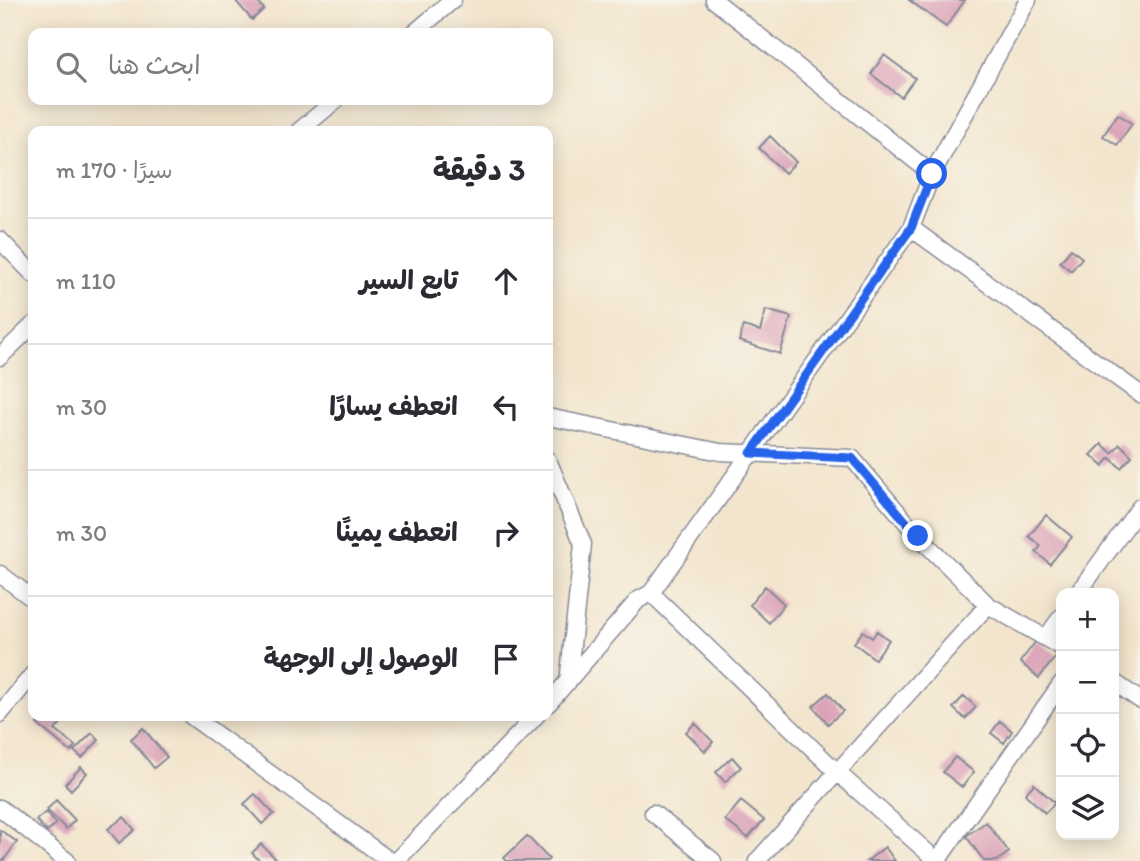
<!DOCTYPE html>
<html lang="ar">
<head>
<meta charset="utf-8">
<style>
  body { margin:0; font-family:Itim,"Playpen Sans Arabic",sans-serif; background:#f7f7f7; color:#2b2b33; direction:rtl }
  .controls { position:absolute; right:21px; bottom:21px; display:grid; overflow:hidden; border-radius:14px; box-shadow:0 4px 18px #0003 }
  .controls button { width:63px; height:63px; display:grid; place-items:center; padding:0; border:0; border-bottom:2px solid #e1e1e2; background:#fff; color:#2b2b33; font:35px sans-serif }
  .stop { position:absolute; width:21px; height:21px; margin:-16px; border:5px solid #2563eb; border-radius:50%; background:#fff }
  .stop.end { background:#2563eb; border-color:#fff; box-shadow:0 2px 7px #0008 }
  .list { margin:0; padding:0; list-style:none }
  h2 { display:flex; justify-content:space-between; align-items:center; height:91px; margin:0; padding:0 28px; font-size:30px }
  h2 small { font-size:23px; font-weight:400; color:#7c7c81 }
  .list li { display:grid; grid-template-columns:46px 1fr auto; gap:21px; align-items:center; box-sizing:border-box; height:126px; padding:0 28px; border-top:2px solid #e1e1e2 }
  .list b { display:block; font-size:26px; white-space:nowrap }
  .list em { font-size:23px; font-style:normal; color:#7c7c81 }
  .icon { flex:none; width:38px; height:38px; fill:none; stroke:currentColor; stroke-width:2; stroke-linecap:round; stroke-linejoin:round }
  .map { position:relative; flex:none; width:1140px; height:861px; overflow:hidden; direction:ltr }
  .search { position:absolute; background:#fff; box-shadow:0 4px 18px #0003; left:28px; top:28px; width:525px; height:77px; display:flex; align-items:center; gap:18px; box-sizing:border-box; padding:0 24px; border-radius:14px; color:#7c7c81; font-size:26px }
  .panel { position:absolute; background:#fff; box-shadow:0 4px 18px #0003; left:28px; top:126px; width:525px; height:595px; border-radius:14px; direction:rtl }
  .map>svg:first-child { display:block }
  .building { fill:#dca3b8 }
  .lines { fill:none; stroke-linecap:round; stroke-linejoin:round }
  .minor-casing { stroke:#878a96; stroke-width:19 }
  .minor { stroke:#fff; stroke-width:16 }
  .route { stroke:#2563eb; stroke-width:9 }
</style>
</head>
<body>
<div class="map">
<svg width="1140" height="861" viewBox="0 0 1140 861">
  <rect width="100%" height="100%" fill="#f7f3e8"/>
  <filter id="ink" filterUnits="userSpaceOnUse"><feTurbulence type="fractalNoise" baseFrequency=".0143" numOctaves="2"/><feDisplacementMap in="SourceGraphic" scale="14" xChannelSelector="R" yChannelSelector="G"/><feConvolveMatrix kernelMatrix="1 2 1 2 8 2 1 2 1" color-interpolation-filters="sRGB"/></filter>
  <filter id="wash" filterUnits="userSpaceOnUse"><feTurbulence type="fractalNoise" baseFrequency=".00686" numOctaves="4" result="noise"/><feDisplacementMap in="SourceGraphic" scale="28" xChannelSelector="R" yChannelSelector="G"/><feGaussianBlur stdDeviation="1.57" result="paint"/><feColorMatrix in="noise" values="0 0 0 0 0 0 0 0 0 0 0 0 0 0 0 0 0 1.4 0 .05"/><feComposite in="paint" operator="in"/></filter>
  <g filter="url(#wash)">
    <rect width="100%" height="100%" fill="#f3e5cd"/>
    <g id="blocks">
      <path class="building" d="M235 0H256L264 9 252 20Z
        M909 0H965L946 27Z
        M884 55 915 78 901 97 871 74Z
        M1118 114 1132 124 1117 145 1103 136Z
        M770 136 796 162 785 173 759 148Z
        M1071 249 1082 258 1071 271 1060 262Z
        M766 310 791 317 780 354 739 341 743 326 760 331Z
        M1102 444 1112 453 1120 444 1132 456 1121 468 1110 458 1103 466 1091 455Z
        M1046 515 1072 537 1050 564 1036 552 1041 546 1029 536Z
        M765 586 784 604 769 623 750 605Z
        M863 631 872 638 877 631 889 640 875 659 854 643Z
        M1037 640 1057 655 1039 678 1020 662Z
        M828 693 843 711 828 724 813 706Z
        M964 696 976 707 965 719 953 708Z
        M44 716H67L55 730 75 746 71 752 37 724Z
        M1000 721 1012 731 1004 743 991 733Z
        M695 723 713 742 705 751 686 732Z
        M143 728 167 757 154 768 131 739Z
        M92 733 99 740 82 758 74 751Z
        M732 757 741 767 725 782 716 772Z
        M955 757 974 772 962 787 943 772Z
        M81 767 87 773 71 790 65 784Z
        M1034 784 1055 803 1045 813 1025 794Z
        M255 794 274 814 262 824 244 804Z
        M56 800 75 820 66 829 47 810Z
        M741 801 764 820 748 838 725 820Z
        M46 812 56 824 47 832 36 820Z
        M124 817 135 830 119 843 108 829Z
        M986 822 1009 852 997 861H984L966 836Z
        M0 830 17 842 3 861 0 860Z
        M527 836 549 859 547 861H507L504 858Z
        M261 844 276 859 274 861H260L252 853Z
        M885 847 895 861H867Z"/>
    </g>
  </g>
  <g filter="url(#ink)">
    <use href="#blocks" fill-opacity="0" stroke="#878a96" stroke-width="2"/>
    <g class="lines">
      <defs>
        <path id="minor" d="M714 0 932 174
          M414 33 453 0
          M299 131 336 100
          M911 228 1140 394
          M0 240 33 274
          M0 357 33 325
          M548 417 720 452 852 458 918 536 988 605 1061 647
          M548 460 583 544 568 682
          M0 574 33 599
          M651 593 838 773 937 861 1061 684
          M1078 593 1140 507
          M1046 638 1061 617
          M1114 682 1140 700
          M548 704 638 600 651 593 911 228 932 174 1028 0
          M0 714 33 674
          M191 716 390 861
          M0 808 67 861
          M653 813 713 861
          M396 861 536 716
          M757 861 988 605"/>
      </defs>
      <use href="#minor" class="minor-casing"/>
      <use href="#minor" class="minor"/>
    </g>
  </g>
  <g class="lines" filter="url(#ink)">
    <path class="route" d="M918 536 852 458 751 453 911 228 932 174"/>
  </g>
</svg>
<div class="controls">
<button>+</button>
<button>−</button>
<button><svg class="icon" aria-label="locate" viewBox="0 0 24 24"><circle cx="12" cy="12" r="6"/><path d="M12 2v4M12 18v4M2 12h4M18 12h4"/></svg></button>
<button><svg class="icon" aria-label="layers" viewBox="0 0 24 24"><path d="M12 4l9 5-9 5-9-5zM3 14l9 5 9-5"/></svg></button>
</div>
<div class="stop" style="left:932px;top:174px"></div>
<div class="stop end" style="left:918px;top:536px"></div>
<div class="search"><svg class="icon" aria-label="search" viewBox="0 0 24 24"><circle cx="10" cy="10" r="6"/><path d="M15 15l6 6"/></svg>ابحث هنا</div>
<section class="panel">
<h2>3 دقيقة<small>سيرًا · 170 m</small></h2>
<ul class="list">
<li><svg class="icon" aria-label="ahead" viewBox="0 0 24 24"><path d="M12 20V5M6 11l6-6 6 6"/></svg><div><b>تابع السير</b></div><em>110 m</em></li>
<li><svg class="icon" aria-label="left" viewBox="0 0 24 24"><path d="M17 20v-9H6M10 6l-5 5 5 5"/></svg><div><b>انعطف يسارًا</b></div><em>30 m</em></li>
<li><svg class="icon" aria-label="right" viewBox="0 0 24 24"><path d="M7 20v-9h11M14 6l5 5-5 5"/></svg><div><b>انعطف يمينًا</b></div><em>30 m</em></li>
<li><svg class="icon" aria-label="arrive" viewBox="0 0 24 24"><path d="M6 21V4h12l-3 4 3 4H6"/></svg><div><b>الوصول إلى الوجهة</b></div></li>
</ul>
</section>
</div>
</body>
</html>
